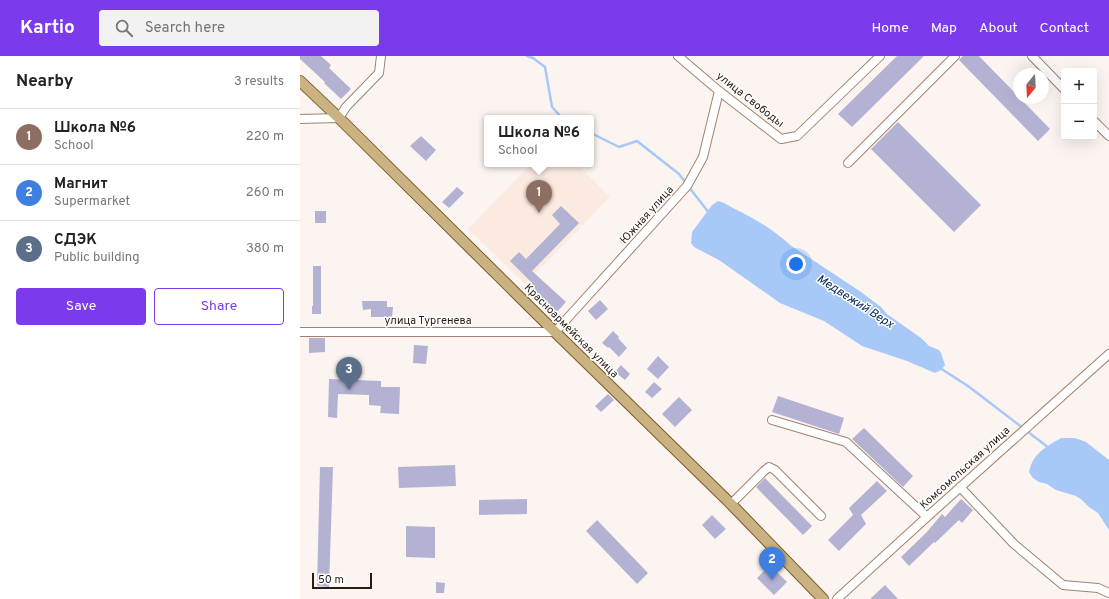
<!DOCTYPE html>
<html lang="en">
<head>
<meta charset="utf-8">
<style>
  body { margin:0; font-family:Overpass,sans-serif; background:#f2f2f2; color:#222 }
  .controls { position:absolute; right:12px; top:12px; display:grid; overflow:hidden; border-radius:4px; box-shadow:0 4px 16px #0002 }
  .controls button { width:36px; height:36px; display:grid; place-items:center; padding:0; border:0; border-bottom:1px solid #e0e0e0; background:#fff; color:#222; font:20px sans-serif }
  .compass { position:absolute; left:713px; top:12px; width:36px; height:36px; border-radius:50%; background:#fff; box-shadow:0 4px 16px #0002; rotate:198deg }
  .scale { position:absolute; left:12px; bottom:10px; width:60px; box-sizing:border-box; padding-left:4px; border:2px solid #281c15; border-top:0; font-size:11px; line-height:14px; white-space:nowrap; color:#281c15; -webkit-text-stroke:3px #fff; paint-order:stroke }
  .you { position:absolute; left:496px; top:208px; width:14px; height:14px; margin:-10px; border:3px solid #fff; border-radius:50%; background:#1a73e8; box-shadow:0 0 0 6px #1a73e833 }
  .badge { display:grid; place-items:center; width:26px; height:26px; border-radius:50%; background:#7c3aed; color:#fff; font-size:13px; font-weight:700 }
  .pin { position:absolute; translate:-50% -33px; filter:drop-shadow(0 1px 2px #0008) }
  .pin::after { content:''; position:absolute; top:21px; width:14px; height:12px; background:inherit; clip-path:polygon(0 0,100% 0,50% 100%) }
  .popup { position:absolute; left:184px; top:59px; width:110px; height:52px; box-sizing:border-box; display:grid; place-content:center; border-radius:4px; background:#fff; filter:drop-shadow(0 1px 3px #0005); font-size:13px; white-space:nowrap; color:#767676 }
  .popup b { font-size:15px; color:#222 }
  .popup::after { content:''; position:absolute; left:50%; top:100%; margin-left:-8px; border:8px solid transparent; border-top-color:#fff }
  .list { margin:0; padding:0; list-style:none }
  h2 { display:flex; justify-content:space-between; align-items:center; height:52px; margin:0; padding:0 16px; font-size:17px }
  h2 small { font-size:13px; font-weight:400; color:#767676 }
  .list li { display:grid; grid-template-columns:26px 1fr auto; gap:12px; align-items:center; box-sizing:border-box; height:56px; padding:0 16px; border-top:1px solid #e0e0e0 }
  .list b { display:block; font-size:15px; white-space:nowrap }
  .list p { margin:0; font-size:13px; white-space:nowrap; color:#767676 }
  .list em { font-size:13px; font-style:normal; color:#767676 }
  .actions { display:flex; gap:8px; padding:12px 16px }
  .actions a { flex:1; padding:9px 0; border:1px solid #7c3aed; border-radius:4px; text-align:center; font-size:14px; color:#7c3aed }
  .actions .main { background:#7c3aed; color:#fff }
  .icon { flex:none; width:22px; height:22px; fill:none; stroke:currentColor; stroke-width:2; stroke-linecap:round; stroke-linejoin:round }
  .map { position:relative; flex:none; width:809px; height:543px; overflow:hidden }
  header { display:flex; align-items:center; gap:24px; box-sizing:border-box; height:56px; padding:0 20px; background:#7c3aed; color:#fff }
  header strong { font-size:19px }
  nav { display:flex; gap:22px; margin-inline-start:auto; font-size:14px }
  .search { width:280px; height:36px; background:#f2f2f2; display:flex; align-items:center; gap:10px; box-sizing:border-box; padding:0 14px; border-radius:4px; color:#767676; font-size:15px }
  main { display:flex }
  aside { flex:1; background:#fff }
  .map>svg:first-child { display:block }
  .built { fill:#fbeae0 }
  .water { fill:#a8c8f7 }
  .lines { fill:none; stroke-linecap:round; stroke-linejoin:round }
  .stream { stroke:#a8c8f7; stroke-width:2.5 }
  .building { fill:#b3b2d3 }
  .minor-casing { stroke:#a18270; stroke-width:10 }
  .major-casing { stroke:#7b5c27; stroke-width:12 }
  .minor { stroke:#fff; stroke-width:8 }
  .major { stroke:#cab283; stroke-width:10 }
  .labels { text-anchor:middle; dominant-baseline:central; stroke-width:3; stroke-linejoin:round; paint-order:stroke }
  .street-label { font-size:11px; fill:#281c15; stroke:#fff }
  .water-label { font-size:12px; font-style:italic; fill:#082d60; stroke:#fff }
</style>
</head>
<body>
<header>
<strong>Kartio</strong>
<div class="search"><svg class="icon" aria-label="search" viewBox="0 0 24 24"><circle cx="10" cy="10" r="6"/><path d="M15 15l6 6"/></svg>Search here</div>
<nav><a>Home</a><a>Map</a><a>About</a><a>Contact</a></nav>
</header>
<main>
<aside>
<h2>Nearby<small>3 results</small></h2>
<ul class="list">
<li><span class="badge" style="background:#8d6e63">1</span><div><b>Школа №6</b><p>School</p></div><em>220 m</em></li>
<li><span class="badge" style="background:#3f7fe0">2</span><div><b>Магнит</b><p>Supermarket</p></div><em>260 m</em></li>
<li><span class="badge" style="background:#5c6f8a">3</span><div><b>СДЭК</b><p>Public building</p></div><em>380 m</em></li>
</ul>
<div class="actions"><a class="main">Save</a><a>Share</a></div>
</aside>
<div class="map">
<svg width="809" height="543" viewBox="0 0 809 543">
  <rect width="100%" height="100%" fill="#fbf4f0"/>
  <path class="built" d="M231 108H277L310 141 225 228 168 173Z"/>
  <path class="water" d="M418 145C425 147 429 150 435 153 455 163 474 174 490 189L561 236 581 251 587 258 621 282 629 290 639 294 641 297 645 309 641 314 635 317 607 305 562 290 524 265 480 247 419 204 394 191 391 187 392 176 412 149Z
    M761 382H775L786 386 809 404V474L798 457 789 451 782 444 776 440 756 434 747 428 739 426 733 422 729 416C733 397 746 391 761 382Z"/>
  <g class="lines">
    <path class="stream" d="M227 0 233 2 245 11 252 51 262 62
      M291 77 319 91 337 85 379 118 409 157
      M640 312 668 330 749 392"/>
  </g>
  <path class="building" d="M0 0H21L31 9 29 12 51 33 41 43 24 27 25 26 0 3Z
    M597 0H624L552 71 538 58Z
    M663 0H679L750 73 738 85 659 4Z
    M598 66 681 149 654 176 571 93Z
    M121 80 136 94 126 105 110 90Z
    M157 131 164 137 149 152 142 146Z
    M261 150 279 167 232 215 266 246 256 257 229 230 232 227 210 205 219 196 226 203 260 168 252 159Z
    M15 155H26V167H15Z
    M13 210H21V258H12V250H13Z
    M300 244 308 253 296 264 288 255Z
    M62 245H87V251H93L92 261H71V253L63 254Z
    M313 275 319 281 318 282 327 292 319 301 309 291 308 292 302 287Z
    M9 282H25V296L9 297Z
    M114 289 128 290 126 308 113 307Z
    M358 300 369 311 358 323 347 313Z
    M321 309 330 318 325 324 315 316Z
    M29 323 81 325V331H100L99 358 80 357 81 350 69 349V339L38 338 37 362 28 361Z
    M354 326 362 333 352 342 345 336Z
    M308 338 314 344 301 356 295 350Z
    M478 340 544 362 539 378 472 356Z
    M379 341 392 354 375 371 362 358Z
    M564 372 613 420 603 431 552 383Z
    M155 409 156 430 99 432 98 411Z
    M20 411H33L29 531 17 530Z
    M465 422 512 470 503 479 456 431Z
    M577 425 587 435 561 459 566 468 539 495 528 484 553 459 549 452Z
    M227 443V458L179 459V444Z
    M661 443 673 454 662 467 659 464 635 487 634 486 609 510 601 501 626 477 642 458 645 461Z
    M412 459 426 473 415 483 402 469Z
    M297 464 348 517 337 528 286 475Z
    M106 470 135 471V502L106 501Z
    M470 509 487 526 474 539 457 522Z
    M136 526 145 527 144 537H136Z
    M585 529 598 543H570Z"/>
  <g class="lines">
    <defs>
      <path id="minor" d="M378 0 419 35 481 83 497 80 580 0
        M732 0 764 33
        M0 63 39 62 46 51 79 17 81 0
        M794 65 809 80
        M548 107 655 0
        M0 276H255L387 130 403 101 419 35
        M472 364 546 386 627 461
        M660 431 714 488 763 529 798 532 809 537
        M431 448 464 415 469 411 475 414 521 460
        M537 543 627 461 809 298"/>
      <path id="major" d="M0 25 39 62 255 276 431 448 523 543"/>
    </defs>
    <use href="#minor" class="minor-casing"/>
    <use href="#major" class="major-casing"/>
    <use href="#minor" class="minor"/>
    <use href="#major" class="major"/>
  </g>
  <g class="labels">
    <g class="street-label">
      <text transform="translate(450 44) rotate(38)">улица Свободы</text>
      <text transform="translate(347 159) rotate(-48)">Южная улица</text>
      <text x="128" y="265">улица Тургенева</text>
      <text transform="translate(271 275) rotate(45)">Красноармейская улица</text>
      <text transform="translate(665 412) rotate(-42)">Комсомольская улица</text>
    </g>
    <g class="water-label">
      <text transform="translate(555 246) rotate(33)">Медвежий Верх</text>
    </g>
  </g>
</svg>
<div class="controls">
<button>+</button>
<button>−</button>
</div>
<svg class="compass" viewBox="-18 -18 36 36"><path d="M0-13l5 13h-10z" fill="#e53935"/><path d="M0 13l5-13h-10z" fill="#767676"/></svg>
<div class="scale">50 m</div>
<div class="you"></div>
<div class="pin badge" style="left:239px;top:157px;background:#8d6e63">1</div>
<div class="popup"><b>Школа №6</b>School</div>
<div class="pin badge" style="left:472px;top:524px;background:#3f7fe0">2</div>
<div class="pin badge" style="left:49px;top:334px;background:#5c6f8a">3</div>
</div>
</main>
</body>
</html>
